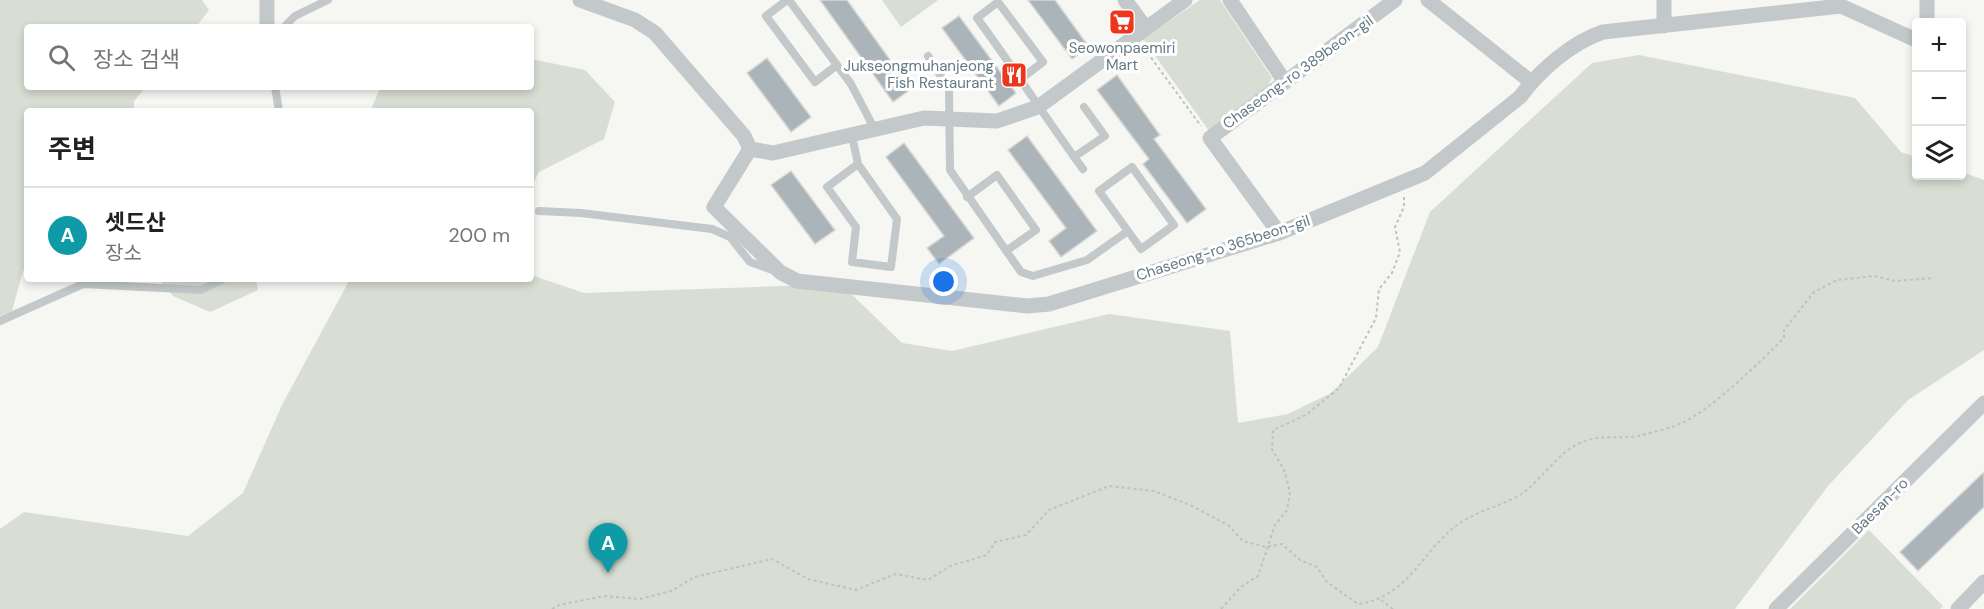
<!DOCTYPE html>
<html lang="ko">
<head>
<meta charset="utf-8">
<style>
  body { margin:0; font-family:"DM Sans","Noto Sans KR",sans-serif; background:#f6f6f6; color:#202124 }
  .controls { position:absolute; right:18px; top:18px; display:grid; overflow:hidden; border-radius:6px; box-shadow:0 3px 9px #0003 }
  .controls button { width:54px; height:54px; display:grid; place-items:center; padding:0; border:0; border-bottom:2px solid #e0e0e0; background:#fff; color:#202124; font:30px sans-serif }
  .you { position:absolute; left:944px; top:282px; width:21px; height:21px; margin:-15px; border:4px solid #fff; border-radius:50%; background:#1a73e8; box-shadow:0 0 0 9px #1a73e833 }
  .badge { display:grid; place-items:center; width:39px; height:39px; border-radius:50%; background:#111827; color:#fff; font-size:20px; font-weight:700 }
  .pin { position:absolute; translate:-50% -50px; filter:drop-shadow(0 2px 3px #0008) }
  .pin::after { content:''; position:absolute; top:32px; width:21px; height:18px; background:inherit; clip-path:polygon(0 0,100% 0,50% 100%) }
  .list { margin:0; padding:0; list-style:none }
  h2 { display:flex; justify-content:space-between; align-items:center; height:78px; margin:0; padding:0 24px; font-size:26px }
  h2 small { font-size:20px; font-weight:400; color:#757577 }
  .list li { display:grid; grid-template-columns:39px 1fr auto; gap:18px; align-items:center; box-sizing:border-box; height:96px; padding:0 24px; border-top:2px solid #e0e0e0 }
  .list b { display:block; font-size:22px; white-space:nowrap }
  .list p { margin:0; font-size:20px; white-space:nowrap; color:#757577 }
  .list em { font-size:20px; font-style:normal; color:#757577 }
  .icon { flex:none; width:33px; height:33px; fill:none; stroke:currentColor; stroke-width:2; stroke-linecap:round; stroke-linejoin:round }
  .map { position:relative; flex:none; width:1984px; height:609px; overflow:hidden }
  .search { position:absolute; background:#fff; box-shadow:0 3px 9px #0003; left:24px; top:24px; width:510px; height:66px; display:flex; align-items:center; gap:15px; box-sizing:border-box; padding:0 21px; border-radius:6px; color:#757577; font-size:22px }
  .panel { position:absolute; background:#fff; box-shadow:0 3px 9px #0003; left:24px; top:108px; width:510px; height:174px; border-radius:6px }
  .map>svg:first-child { display:block }
  .green { fill:#d8ded3 }
  .building { fill:#abb5b9; stroke:#d7d7d5; stroke-width:1.5 }
  .lines { fill:none; stroke-linecap:round; stroke-linejoin:round }
  .path { stroke:#bfc1c3; stroke-width:2; stroke-dasharray:3 3; stroke-linecap:butt }
  .service { stroke:#c3c8ca; stroke-width:8 }
  .minor { stroke:#c3c8ca; stroke-width:15 }
  .labels { text-anchor:middle; dominant-baseline:central; stroke-width:6; stroke-linejoin:round; paint-order:stroke }
  .poi-label { font-size:15px; fill:#637985; stroke:#fff }
  .street-label { font-size:15px; fill:#637985; stroke:#fff }
</style>
</head>
<body>
<div class="map">
<svg width="1984" height="609" viewBox="0 0 1984 609">
  <rect width="100%" height="100%" fill="#f6f6f2"/>
  <path class="green" d="M0 0H202L209 10 196 27H27V87H146L134 101V111H27V268L23 271 12 311 0 316Z
    M882 0H938L901 27Z
    M1200 0H1220L1272 78 1266 89 1209 131 1143 39Z
    M1639 55 1855 98 1901 152 1916 157V176H1962V172L1984 180V350L1908 400 1828 486 1735 609H0V529L24 512 188 536 243 493 282 405 350 279H531V275L584 293 841 284 902 343 952 351 1109 314 1230 331 1238 423 1288 414 1331 393 1378 347 1430 212 1592 63Z
    M531 59 585 70 615 102 604 139 539 172 531 187V111H370L381 87H531Z
    M158 279H256L258 290 210 312 173 296Z
    M1869 530 1943 606 1940 609H1790Z"/>
  <path class="building" d="M820 0H847L911 89 893 102Z
    M1028 0H1055L1089 47 1072 59Z
    M959 16 1016 93 999 106 942 28Z
    M767 58 811 117 791 132 747 73Z
    M1117 75 1160 135 1154 139 1206 209 1187 223 1143 164 1149 159 1097 90Z
    M1027 136 1097 231 1061 257 1049 241 1066 228 1008 150Z
    M904 143 974 238 939 264 927 248 944 236 886 157Z
    M791 171 835 230 815 244 771 185Z
    M1984 472V507L1918 571 1900 552Z"/>
  <g class="lines">
    <path class="path" d="M1144 48 1201 126
      M1381 600 1393 609
      M552 609 559 605 605 596 640 599 671 591 695 577 772 559 808 579 856 590 895 574 928 580 950 566 987 555 995 542 1026 535 1049 510 1109 486 1154 491 1190 505 1228 525 1243 541 1266 547 1282 544 1300 560 1317 567 1327 582 1358 604C1411 597 1423 546 1463 521 1481 510 1503 505 1521 494 1544 479 1559 448 1588 440 1604 435 1622 439 1638 436 1652 432 1669 429 1682 423 1713 408 1759 363 1784 338V330L1814 292 1837 280 1874 276 1895 281 1934 278
      M1221 609 1241 587 1258 576 1275 525 1287 510 1290 492 1284 470 1272 449 1273 430 1306 415 1339 388 1376 318 1379 289 1392 273 1400 252 1395 227 1404 207V197"/>
    <path class="service" d="M787 0 766 16 815 82 837 65
      M789 0 851 84 875 130
      M284 27 295 16 328 0
      M928 56 949 89 950 170 1021 272 1033 276 1087 260 1128 231
      M1022 78 1043 62 998 2 977 18C1014 68 1046 119 1083 169
      M275 87 279 111
      M852 136 858 164 897 219 891 267 852 262 856 227 827 187 858 164
      M1074 157 1105 136 1084 107
      M1132 167 1174 225 1141 249 1099 191Z
      M967 197 997 175 1036 230 1006 251
      M539 211 581 213 712 229 730 237 750 262 775 271
      M0 321 83 284 201 290 223 279"/>
    <path class="minor" d="M580 0 635 20 655 33 744 136 750 149
      M1125 0 1145 27
      M1230 0 1285 82
      M1428 0 1531 82
      M1927 0V22
      M1664 26V0
      M267 27V0
      M750 149 714 207 780 272 797 281 1027 306 1049 304 1279 233 1425 173 1520 97C1539 71 1572 42 1603 32L1841 6 1916 40
      M750 149 773 153 924 118 997 121 1038 107 1185 0
      M1279 233 1210 138 1395 0
      M1776 609 1984 403
      M1958 609 1984 582"/>
  </g>
  <defs>
    <symbol id="supermarket-square" viewBox="-11 -11 22 22"><rect x="-9" y="-9" width="18" height="18" rx="4" fill="#ed361b" stroke="#fff"/><path d="M-6-5.5h2.5l.6 2H6L4.5 2H-2.5L-4.4-4H-6ZM-1.5 3.2a1.3 1.3 0 1 0 .1 0ZM3 3.2a1.3 1.3 0 1 0 .1 0Z" fill="#fff"/></symbol>
    <symbol id="restaurant-square" viewBox="-11 -11 22 22"><rect x="-9" y="-9" width="18" height="18" rx="4" fill="#ed361b" stroke="#fff"/><path d="M-5-6h1v4h1v-4h1v4h1v-4h1v5L-1.5 .5V6h-2V.5L-5-1ZM5-6V6H3V1.5H1.5Q1.5-4 5-6Z" fill="#fff"/></symbol>
  </defs>
  <g fill-rule="evenodd">
    <use href="#supermarket-square" x="1107" y="7" width="30" height="30"/>
    <use href="#restaurant-square" x="999" y="60" width="30" height="30"/>
  </g>
  <g class="labels">
    <g class="poi-label">
      <text x="1122" y="48">Seowonpaemiri<tspan x="1122" dy="17">Mart</tspan></text>
      <text x="994" y="66" text-anchor="end">Jukseongmuhanjeong<tspan x="994" dy="17">Fish Restaurant</tspan></text>
    </g>
    <g class="street-label">
      <text transform="translate(1298 72) rotate(-36)">Chaseong-ro 389beon-gil</text>
      <text transform="translate(1223 248) rotate(-18)">Chaseong-ro 365beon-gil</text>
      <text transform="translate(1880 506) rotate(-45)">Baesan-ro</text>
    </g>
  </g>
</svg>
<div class="controls">
<button>+</button>
<button>−</button>
<button><svg class="icon" aria-label="layers" viewBox="0 0 24 24"><path d="M12 4l9 5-9 5-9-5zM3 14l9 5 9-5"/></svg></button>
</div>
<div class="you"></div>
<div class="pin badge" style="left:608px;top:573px;background:#0f9aa8">A</div>
<div class="search"><svg class="icon" aria-label="search" viewBox="0 0 24 24"><circle cx="10" cy="10" r="6"/><path d="M15 15l6 6"/></svg>장소 검색</div>
<section class="panel">
<h2>주변<small></small></h2>
<ul class="list">
<li><span class="badge" style="background:#0f9aa8">A</span><div><b>셋드산</b><p>장소</p></div><em>200 m</em></li>
</ul>
</section>
</div>
</body>
</html>
